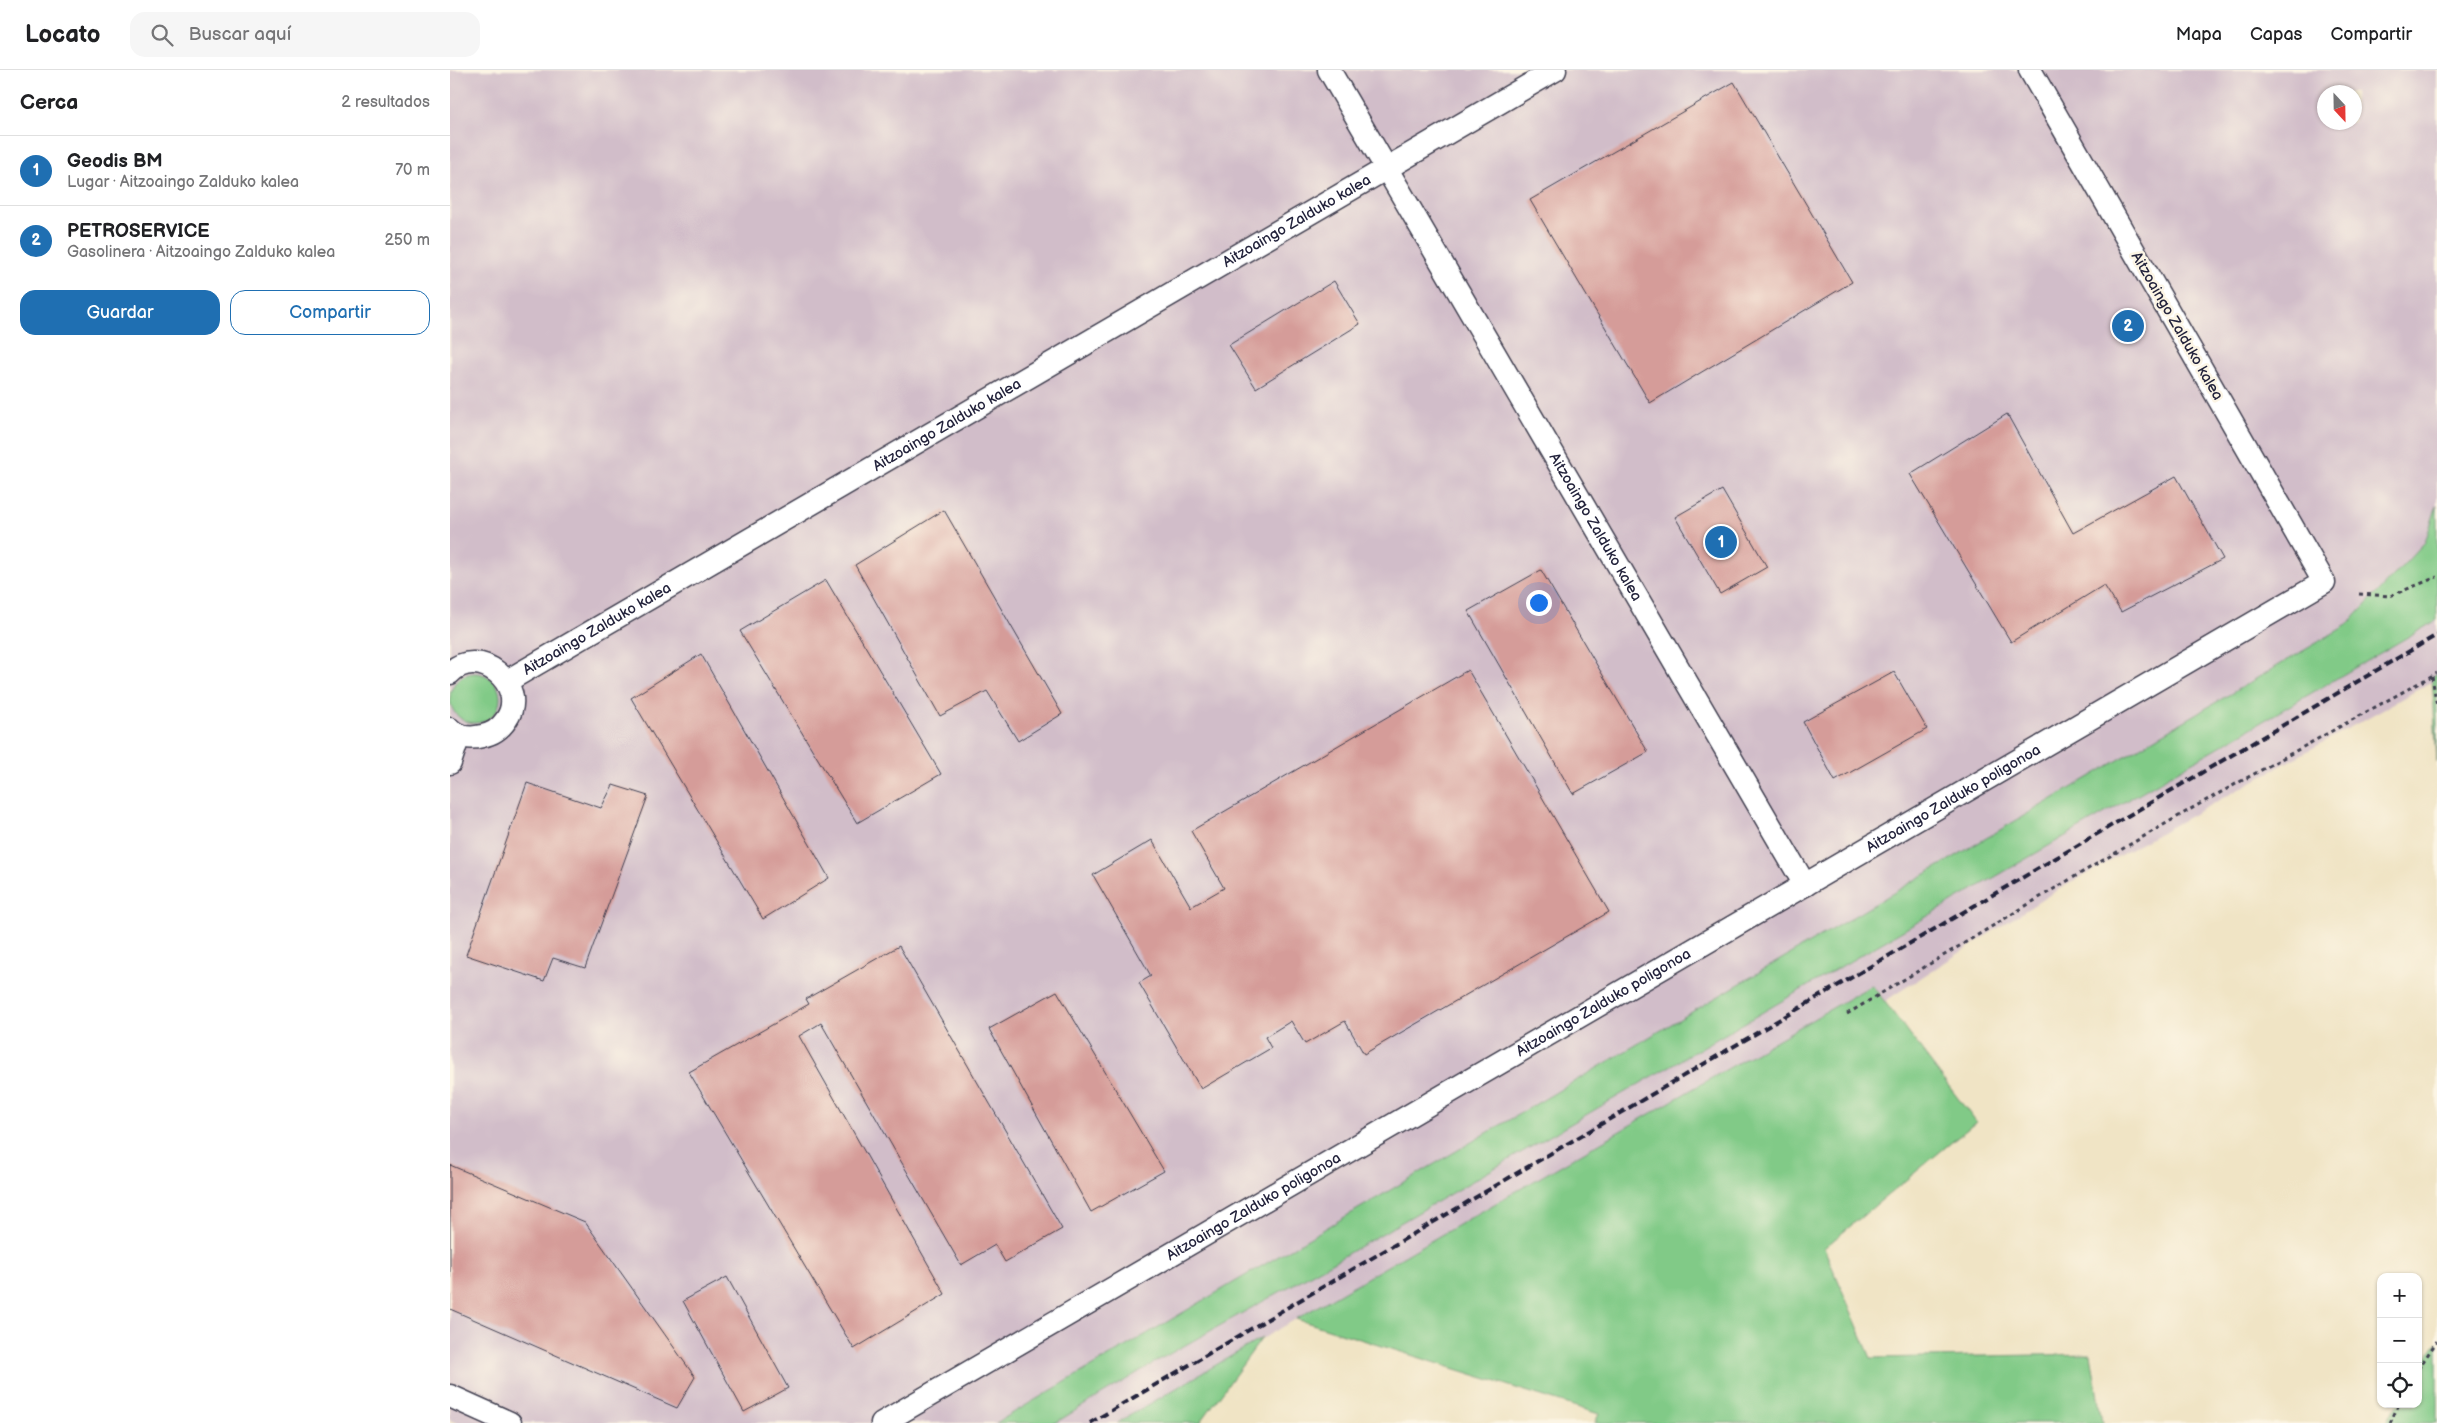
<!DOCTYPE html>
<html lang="es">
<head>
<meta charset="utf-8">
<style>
  body { margin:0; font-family:"Balsamiq Sans",sans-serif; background:#f6f6f6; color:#202124 }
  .controls { position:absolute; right:15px; bottom:15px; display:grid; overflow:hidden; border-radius:10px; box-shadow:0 1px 4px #0004 }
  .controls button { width:45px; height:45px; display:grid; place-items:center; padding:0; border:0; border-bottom:1px solid #e0e0e0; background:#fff; color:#202124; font:25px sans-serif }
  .compass { position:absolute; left:1867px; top:15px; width:45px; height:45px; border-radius:50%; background:#fff; box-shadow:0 1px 4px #0004; rotate:158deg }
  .you { position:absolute; left:1088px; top:532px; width:18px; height:18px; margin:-12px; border:4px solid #fff; border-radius:50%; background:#1a73e8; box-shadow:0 0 0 8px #1a73e833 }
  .badge { display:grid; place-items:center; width:32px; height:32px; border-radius:50%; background:#1f6fb2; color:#fff; font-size:16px; font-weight:700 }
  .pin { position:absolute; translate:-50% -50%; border:2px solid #fff; box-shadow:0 1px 5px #0006 }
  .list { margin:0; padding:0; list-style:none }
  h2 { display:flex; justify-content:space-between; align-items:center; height:65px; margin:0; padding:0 20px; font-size:21px }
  h2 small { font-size:16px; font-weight:400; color:#757577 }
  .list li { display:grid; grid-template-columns:32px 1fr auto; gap:15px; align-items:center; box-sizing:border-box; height:70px; padding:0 20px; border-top:1px solid #e0e0e0 }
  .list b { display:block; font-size:19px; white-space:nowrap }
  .list p { margin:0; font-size:16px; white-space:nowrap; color:#757577 }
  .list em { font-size:16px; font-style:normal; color:#757577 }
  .actions { display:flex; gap:10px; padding:15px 20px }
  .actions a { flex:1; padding:11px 0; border:1px solid #1f6fb2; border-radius:15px; text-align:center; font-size:18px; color:#1f6fb2 }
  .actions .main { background:#1f6fb2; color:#fff }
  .icon { flex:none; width:28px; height:28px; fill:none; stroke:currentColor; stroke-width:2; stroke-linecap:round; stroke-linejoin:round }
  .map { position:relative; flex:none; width:1987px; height:1353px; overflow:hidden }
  header { display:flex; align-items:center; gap:30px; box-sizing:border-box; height:70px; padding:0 25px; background:#fff; border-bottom:1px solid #e0e0e0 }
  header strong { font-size:24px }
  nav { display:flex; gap:28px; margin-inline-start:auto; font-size:18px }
  .search { width:350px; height:45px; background:#f6f6f6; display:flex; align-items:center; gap:12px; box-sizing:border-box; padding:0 18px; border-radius:15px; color:#757577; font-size:19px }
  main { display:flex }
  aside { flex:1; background:#fff }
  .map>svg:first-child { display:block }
  .industrial { fill:#d1bdc9; fill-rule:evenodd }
  .green { fill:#81ca87; stroke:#527661 }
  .building { fill:#d59c99 }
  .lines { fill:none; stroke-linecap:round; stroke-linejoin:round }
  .minor-casing { stroke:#413f50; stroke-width:25 }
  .path { stroke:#413f50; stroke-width:3; stroke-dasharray:4 4; stroke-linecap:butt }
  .minor { stroke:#fff; stroke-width:22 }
  .rail { stroke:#22223b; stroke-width:4; stroke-dasharray:8 4; stroke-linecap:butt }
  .labels { text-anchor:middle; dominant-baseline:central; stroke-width:5; stroke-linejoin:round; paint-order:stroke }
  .street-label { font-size:15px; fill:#22223b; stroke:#fcf5e5 }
</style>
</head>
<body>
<header>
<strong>Locato</strong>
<div class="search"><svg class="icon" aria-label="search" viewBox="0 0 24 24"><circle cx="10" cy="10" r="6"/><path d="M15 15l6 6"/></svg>Buscar aquí</div>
<nav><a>Mapa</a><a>Capas</a><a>Compartir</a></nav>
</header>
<main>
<aside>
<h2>Cerca<small>2 resultados</small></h2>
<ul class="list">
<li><span class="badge">1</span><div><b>Geodis BM</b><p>Lugar · Aitzoaingo Zalduko kalea</p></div><em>70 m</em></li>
<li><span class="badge">2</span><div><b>PETROSERVICE</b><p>Gasolinera · Aitzoaingo Zalduko kalea</p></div><em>250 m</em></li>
</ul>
<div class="actions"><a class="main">Guardar</a><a>Compartir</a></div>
</aside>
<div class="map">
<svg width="1987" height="1353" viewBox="0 0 1987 1353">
  <rect width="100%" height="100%" fill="#fcf5e5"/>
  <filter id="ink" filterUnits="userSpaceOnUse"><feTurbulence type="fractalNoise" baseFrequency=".02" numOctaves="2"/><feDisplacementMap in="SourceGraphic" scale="10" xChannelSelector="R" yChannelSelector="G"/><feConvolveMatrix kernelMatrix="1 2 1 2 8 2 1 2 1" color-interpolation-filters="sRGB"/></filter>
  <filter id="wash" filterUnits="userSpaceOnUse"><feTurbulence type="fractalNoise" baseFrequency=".0096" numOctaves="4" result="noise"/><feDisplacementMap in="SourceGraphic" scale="20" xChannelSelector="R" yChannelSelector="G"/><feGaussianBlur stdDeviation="1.12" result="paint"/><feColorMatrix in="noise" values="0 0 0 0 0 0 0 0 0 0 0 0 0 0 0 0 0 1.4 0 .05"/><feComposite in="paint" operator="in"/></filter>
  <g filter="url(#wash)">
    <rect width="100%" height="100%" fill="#f0e4c5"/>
    <path class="industrial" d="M0 0H1987V435L1975 472 1897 555 546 1353H7L0 1350ZM1874 22H1904V52H1874Z
      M1987 550V609L1604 822 1435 931 1422 915 667 1353H605L707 1291 890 1188Z"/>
    <path class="green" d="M1987 435V550L890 1188 707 1291 605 1353H546L1897 555 1975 472Z
      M0 628a25 25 0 1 1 50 0a25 25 0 1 1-50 0Z
      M1987 604V692L1982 606Z
      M1422 915 1526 1052 1374 1178 1421 1288 1641 1284 1652 1353H1145L1149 1344 846 1249Z
      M812 1268 750 1353H667Z
      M1987 1272V1353H1936L1947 1334H1968V1299Z"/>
    <g id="blocks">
      <path class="building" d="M1284 12 1402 212 1200 333 1080 130Z
        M884 211 910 254 806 318 779 275Z
        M1557 344 1623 463 1726 406 1773 489 1671 542 1654 515 1561 572 1460 404Z
        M1272 420 1317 497 1270 524 1225 447Z
        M494 440 612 644 568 671 537 621 490 646 405 495Z
        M1091 500 1198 682 1123 724 1018 541Z
        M376 510 491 704 407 753 290 561Z
        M251 584 379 808 313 849 181 628Z
        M1018 600 1159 842 914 984 895 951 855 974 841 951 815 967 821 978 751 1019 689 913 701 906 643 805 702 770 741 837 774 818 741 761Z
        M1444 602 1477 659 1385 711 1353 652Z
        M77 713 151 738 163 715 198 726 135 898 103 888 94 911 16 885Z
        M449 876 612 1159 555 1192 545 1175 511 1195 371 953 349 966 495 1224 404 1279 239 1002 359 934 356 929Z
        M607 921 714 1101 641 1142 539 959Z
        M0 1095 135 1152 245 1307 227 1338 0 1239Z
        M277 1207 338 1318 294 1342 233 1231Z"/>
    </g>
  </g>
  <g filter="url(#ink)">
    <use href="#blocks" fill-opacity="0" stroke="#413f50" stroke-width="1"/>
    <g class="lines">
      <defs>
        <g id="minor">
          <path id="s1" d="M879 0 1355 815"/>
          <path d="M0 603C28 573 80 616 56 650 50 659 43 664 32 666 20 669 9 668 0 659"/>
          <path id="s2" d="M57 611 1105 0"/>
          <path d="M0 693 9 665"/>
          <path d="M0 1326 60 1353"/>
          <path id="s3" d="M432 1353 1874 512 1580 0"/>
        </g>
      </defs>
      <use href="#minor" class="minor-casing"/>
      <path class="path" d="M1909 524 1940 526 1987 507
        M1982 606 1987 637
        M1397 944 1607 817 1746 736 1987 603
        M1968 1299 1987 1271
        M1940 1353 1949 1334"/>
      <use href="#minor" class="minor"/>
      <path class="rail" d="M640 1353 1987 565"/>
    </g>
  </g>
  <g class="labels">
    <g class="street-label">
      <text stroke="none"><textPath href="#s2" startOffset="914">Aitzoaingo Zalduko kalea</textPath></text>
      <text transform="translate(1727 256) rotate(60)">Aitzoaingo Zalduko kalea</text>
      <text stroke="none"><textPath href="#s2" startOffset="509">Aitzoaingo Zalduko kalea</textPath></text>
      <text stroke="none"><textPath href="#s1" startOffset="529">Aitzoaingo Zalduko kalea</textPath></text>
      <text stroke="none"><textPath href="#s2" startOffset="104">Aitzoaingo Zalduko kalea</textPath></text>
      <text stroke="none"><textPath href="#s3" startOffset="1240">Aitzoaingo Zalduko poligonoa</textPath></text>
      <text stroke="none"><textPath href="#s3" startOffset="835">Aitzoaingo Zalduko poligonoa</textPath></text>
      <text stroke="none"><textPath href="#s3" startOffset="430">Aitzoaingo Zalduko poligonoa</textPath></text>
    </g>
  </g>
</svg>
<div class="controls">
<button>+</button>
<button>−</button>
<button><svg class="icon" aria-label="locate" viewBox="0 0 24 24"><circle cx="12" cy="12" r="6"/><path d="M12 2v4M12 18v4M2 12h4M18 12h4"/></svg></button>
</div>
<svg class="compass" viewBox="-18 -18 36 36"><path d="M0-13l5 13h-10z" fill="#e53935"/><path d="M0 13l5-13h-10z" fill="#757577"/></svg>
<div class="you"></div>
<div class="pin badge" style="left:1271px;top:472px">1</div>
<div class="pin badge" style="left:1678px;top:256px">2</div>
</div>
</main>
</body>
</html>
